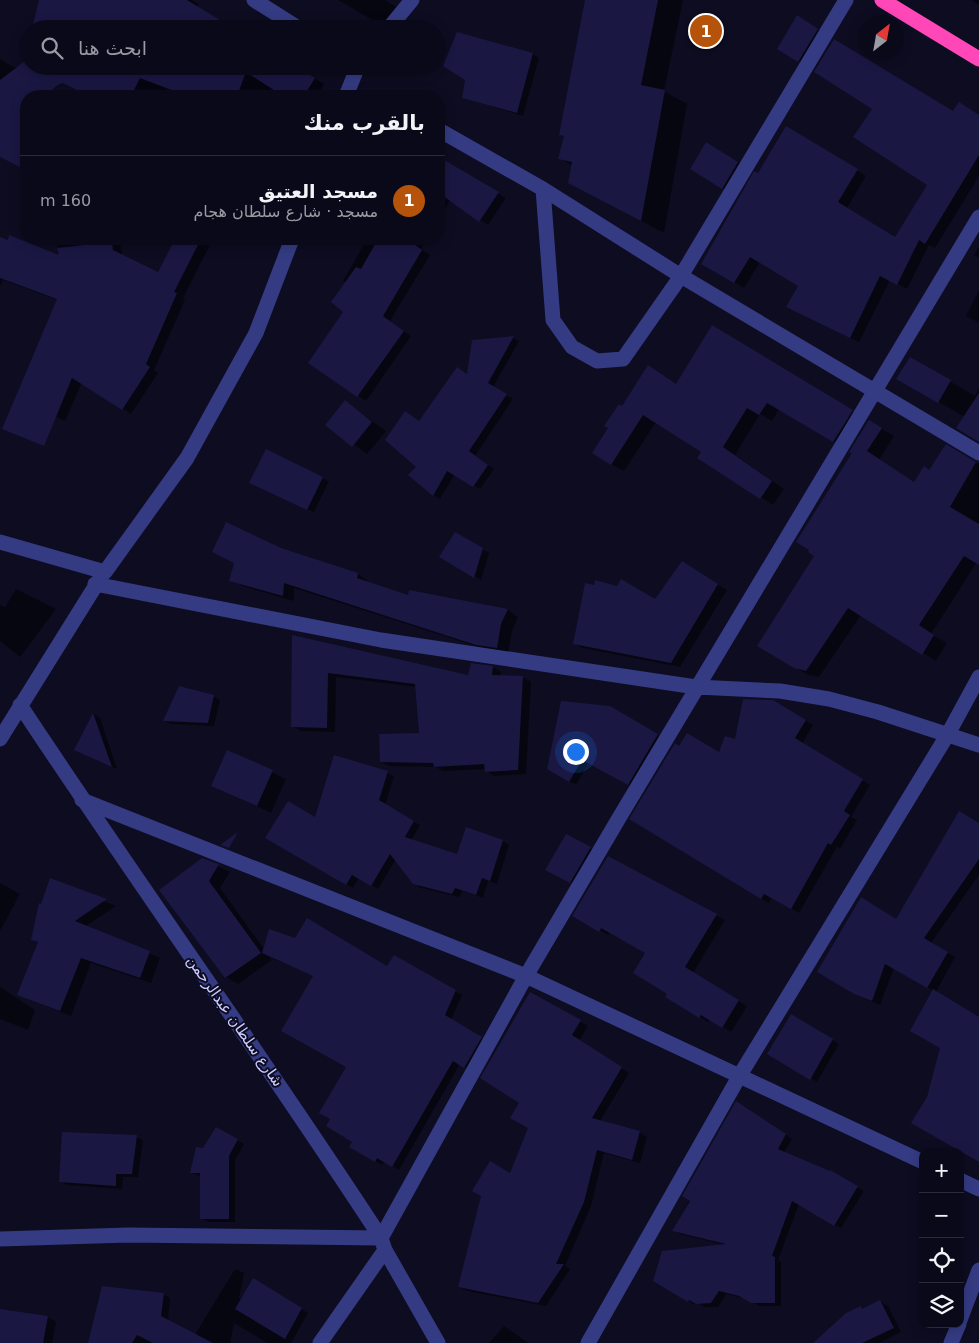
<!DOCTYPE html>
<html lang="ar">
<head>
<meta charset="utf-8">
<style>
  body { margin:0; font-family:"DejaVu Sans",Cairo,sans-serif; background:#181726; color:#f1f3f6; direction:rtl }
  .controls { position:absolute; right:15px; bottom:15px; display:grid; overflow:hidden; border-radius:10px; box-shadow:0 2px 12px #0003 }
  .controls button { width:45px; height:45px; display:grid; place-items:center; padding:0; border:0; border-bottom:1px solid #2a2a38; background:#0a0919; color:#f1f3f6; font:25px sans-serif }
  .compass { position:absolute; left:859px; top:15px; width:45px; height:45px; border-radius:50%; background:#0a0919; box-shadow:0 2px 12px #0003; rotate:31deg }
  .you { position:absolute; left:575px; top:751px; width:18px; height:18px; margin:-12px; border:4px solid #fff; border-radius:50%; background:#1a73e8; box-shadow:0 0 0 8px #1a73e833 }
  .badge { display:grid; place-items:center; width:32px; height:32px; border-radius:50%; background:#b45309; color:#fff; font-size:16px; font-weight:700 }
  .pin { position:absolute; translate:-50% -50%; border:2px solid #fff; box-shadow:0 1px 5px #0006 }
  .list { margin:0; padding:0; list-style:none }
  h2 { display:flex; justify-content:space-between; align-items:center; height:65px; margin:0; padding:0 20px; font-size:21px }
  h2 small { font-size:16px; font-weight:400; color:#999aa2 }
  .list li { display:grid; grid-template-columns:32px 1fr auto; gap:15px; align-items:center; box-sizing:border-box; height:90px; padding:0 20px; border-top:1px solid #2a2a38 }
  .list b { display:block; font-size:19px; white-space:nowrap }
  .list p { margin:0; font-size:16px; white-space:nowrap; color:#999aa2 }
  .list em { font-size:16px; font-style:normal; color:#999aa2 }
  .icon { flex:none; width:28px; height:28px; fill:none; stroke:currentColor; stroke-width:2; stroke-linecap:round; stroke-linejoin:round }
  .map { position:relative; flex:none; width:979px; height:1343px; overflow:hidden; direction:ltr }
  .search { position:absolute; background:#0a0919; box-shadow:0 2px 12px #0003; left:20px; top:20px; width:425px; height:55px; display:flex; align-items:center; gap:12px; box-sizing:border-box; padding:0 18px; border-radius:28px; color:#999aa2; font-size:19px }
  .panel { position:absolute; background:#0a0919; box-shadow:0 2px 12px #0003; left:20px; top:90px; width:425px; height:155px; border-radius:20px; direction:rtl }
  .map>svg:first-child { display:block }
  .shadow { fill:#0007 }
  .building { fill:#1a1743 }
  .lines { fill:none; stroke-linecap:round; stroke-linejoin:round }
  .minor { stroke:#343b83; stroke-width:15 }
  .highway { stroke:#ff47b7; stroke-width:15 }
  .labels { text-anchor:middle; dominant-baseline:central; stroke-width:4; stroke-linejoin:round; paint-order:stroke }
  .street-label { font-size:15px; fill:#cccdff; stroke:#0d0c21 }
</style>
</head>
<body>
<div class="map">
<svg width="979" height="1343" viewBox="0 0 979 1343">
  <rect width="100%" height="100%" fill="#0d0c21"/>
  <path class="shadow" d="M84 0H192L199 4 197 7 231 28 232 25 238 29H41Z
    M338 0H385L398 8 386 28Z
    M586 0H683L664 91 687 104 664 233 592 195 573 166 559 158 565 137 560 134Z
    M972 0H979V5Z
    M797 17 824 33 805 65 778 48Z
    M458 34 533 54 539 58 523 116 463 97 466 80Z
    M0 59 63 96H26V170L0 156Z
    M95 66H296L324 84 318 96H138Z
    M953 113 979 116V176L935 248 929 245 907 289 890 280 859 342 797 312 799 285 760 262 744 288 703 263 787 128 866 176 847 208 895 238 928 184Z
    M707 144 744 166 729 192 691 169Z
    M439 158 506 198 488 225 450 200 439 220Z
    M0 238 61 257 56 239H120L122 256 158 274 177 239H213L183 298 185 300 154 370 158 373 131 414 82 382 65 421 26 403 58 300 3 280 0 286Z
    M367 239H427L421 249 430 255 390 321 411 336 366 401 310 363 345 312 346 283 343 281Z
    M979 246V258L974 255Z
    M979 290V323L966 316Z
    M712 327 864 418 846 448 779 409 772 421 760 414 735 455 784 489 773 505 699 457 702 452 656 422 624 471 611 464 623 408 677 385Z
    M513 338 519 341 493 387 513 399 475 456 494 469 480 489 455 474 440 499 433 495 418 467 420 422 468 375 473 341Z
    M910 358 975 396 979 388V441L965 417 898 379Z
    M345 402 386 431 367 454 327 425Z
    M869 421 894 436 879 460 915 483 930 471 979 463V563L977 562 931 634 947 643 936 661 861 615 819 677 808 675 759 646 815 555 853 453Z
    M322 478 329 481 314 512 257 486Z
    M455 534 489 553 481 580 441 557Z
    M682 563 727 590 680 667 583 648 574 643 656 601Z
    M358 574 368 581V583L409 597 410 591 508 610 518 617 512 631 508 653 488 650 294 588V601L242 586 231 580Z
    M16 589 56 609 20 657 0 641V605L5 607Z
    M293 636 469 677 493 667 501 672 500 676 523 677 531 682 526 774 494 776 486 771V769L443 771 436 767 390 766 381 762 420 734 417 687 336 677 335 732 301 731 292 726Z
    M213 696 220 700 214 726 171 724 165 721Z
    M773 701 813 725 802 744 870 785 851 817 857 820 840 849 837 847 799 913 772 897 769 903 631 819 680 747 720 754 736 740Z
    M609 707 664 739 635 788 589 762 576 785 548 769Z
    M94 714 100 718 117 769 75 750Z
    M228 751 286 779 271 813 213 785Z
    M387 773 394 776 385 806 420 825 411 841 458 856 503 841 509 845 497 884 488 881 483 898 463 891 459 897 421 888 413 883 396 859 378 889 359 878 353 888 267 838 316 819Z
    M979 824V875L931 943 955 957 936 992 979 1018V1160L941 1048 934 991 894 968 880 1005 863 998 818 972 897 920Z
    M567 836 597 852 577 886 547 869Z
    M608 857 725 920 693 973 747 1006 731 1032 710 1019 708 1022 667 997 669 994 647 952 610 932 608 935 574 916Z
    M203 859 230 872 220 888 264 949 388 968 394 956 462 995 451 1020 488 1042 471 1071 460 1064 399 1170 385 1161 382 1165 351 1146 354 1142 331 1119 348 1067 314 976 269 957 272 960 238 984 226 977Z
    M50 880 116 906 86 926 160 958 151 983 91 963 71 1016 19 995 38 943 32 940Z
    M0 883 20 894 0 931Z
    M0 987 35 1010 28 1030 0 1019Z
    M531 993 588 1026 579 1041 629 1073 600 1121 639 1132 647 1137 640 1163 604 1153 591 1206 565 1266 570 1269 546 1306 467 1291 459 1287 511 1175 529 1128 521 1103Z
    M792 1015 839 1044 817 1082 769 1053Z
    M743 1106 792 1139 784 1153 830 1173 831 1171 864 1191 841 1228 799 1204 778 1260 781 1262V1306H759L747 1299 726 1294 718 1307H704L696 1302 695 1305 655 1281 725 1245 680 1234 673 1230Z
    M216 1128 244 1144 235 1160V1222H208L201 1218 202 1177 192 1173Z
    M136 1137 143 1140 138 1177H123L122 1189 67 1185 60 1181Z
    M235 1269 244 1273 239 1298 242 1299 254 1280 308 1313 291 1343H267L234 1323 230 1343H89L163 1294 170 1298 168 1321 191 1341Z
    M880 1301 888 1306 901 1332 879 1343H815L861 1307 864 1309Z
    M0 1310 48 1317 56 1322 52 1343H0Z
    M504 1326 510 1330 528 1343H489Z"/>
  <path class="building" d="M39 0H187L235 29H38L33 25Z
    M585 0H658L641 85 665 90 641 221 568 183 572 162 558 159 564 136 559 135Z
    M797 15 818 29 798 62 777 49Z
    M457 32 533 53 517 113 462 98 465 80 443 66Z
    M834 39 953 111 959 102 979 115V155L925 244 919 240 897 285 880 276 850 338 786 307 798 286 750 257 734 283 701 264 754 171 758 173 786 126 858 169 838 202 895 237 927 185 853 137 872 109 814 72Z
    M29 58V66H296L315 78 304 96H283L246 72 237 96H187L140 78 131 96H89L63 83 59 84 44 96H26V170L0 157V80Z
    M706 142 738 162 722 189 690 169Z
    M439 157 499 192 479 222 439 193Z
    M9 235 59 255 57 248 112 242 113 250 158 272 175 239H201L174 292 177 293 146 364 150 367 122 410 72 378 44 446 2 429 57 299 0 278V237L8 240Z
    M378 239H407L422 250 383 316 404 331 357 397 308 363 343 312 331 302 356 267 361 269Z
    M712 325 853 410 833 442 767 403 759 415 747 408 723 447 772 481 760 499 697 458 701 452 643 415 611 465 592 453 608 428 604 426 619 404 622 406 648 365 676 384Z
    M514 336 488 383 507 394 469 451 488 465 473 487 447 471 433 496 408 475 416 467 385 440 405 411 419 421 457 367 467 374 472 340Z
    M910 357 951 380 938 403 896 379Z
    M979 393V442L956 428Z
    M345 400 372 422 352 447 325 425Z
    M869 420 882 428 867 451 914 482 924 466 929 470 946 444 976 462 950 507 979 524V565L964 556 919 625 934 635 922 655 848 608 806 671 794 668 757 646 814 556 808 552 809 550 796 542 852 453 849 452Z
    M266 449 323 477 307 510 249 483Z
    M226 522 281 548 358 573 357 578 408 595 409 590 508 609 501 624 497 648 476 645 284 583 283 596 229 581 234 563 212 552Z
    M455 532 483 548 474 578 439 557Z
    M682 561 718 584 671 663 573 644 585 583 594 585 595 580 617 586 621 579 655 599Z
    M292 635 468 675 471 663 493 666 492 675 523 676 518 770 485 772 484 764 434 767 433 763 380 762 379 734 419 733 415 684 328 673 327 728 291 727Z
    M179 686 214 695 208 723 163 721Z
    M743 699 773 700 806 720 795 738 863 779 844 811 850 815 831 845 828 843 791 909 764 894 761 899 629 819 675 743 679 746 687 733 719 752 725 736 735 739Z
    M561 701 610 706 658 734 628 785 582 760 569 782 547 769Z
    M93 713 112 767 74 750Z
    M227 750 273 770 257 806 211 786Z
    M334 755 388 771 379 800 414 821 405 837 457 854 466 827 503 840 490 881 482 878 476 895 455 888 452 894 413 884 390 854 371 886 352 875 346 885 265 838 288 801 315 817Z
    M959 811 979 823V859L924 938 948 952 927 988 885 964 872 1001 854 994 817 972 861 897 896 919Z
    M238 832 229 848 220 845Z
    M566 834 591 847 570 883 545 870Z
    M608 856 717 914 685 967 739 1000 722 1028 701 1015 699 1018 665 997 667 994 633 973 645 953 601 928 599 932 572 916Z
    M202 858 219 864 209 881 261 953 225 978 159 890Z
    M50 878 107 899 75 921 150 951 140 978 81 958 60 1011 17 995 38 942 31 940 39 903 41 904Z
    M307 918 387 966 394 955 456 990 445 1015 482 1037 464 1068 453 1061 392 1167 377 1158 375 1162 349 1147 352 1142 326 1126 330 1119 319 1113 346 1067 281 1031 313 976 262 953 269 929 295 938Z
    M933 989 979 1017V1162L911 1123 927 1097 940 1048 910 1031Z
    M530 992 581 1020 572 1035 622 1067 592 1118 640 1131 632 1160 597 1150 584 1202 556 1264H564L538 1303 458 1287 481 1196 472 1191 490 1161 510 1173 528 1128 510 1118 519 1103 480 1078Z
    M791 1014 833 1039 810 1080 767 1054Z
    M736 1101 786 1134 778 1149 830 1171V1170L858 1186 834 1226 792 1201 772 1256 775 1257V1303H751L739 1296 719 1291 711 1303 696 1304 689 1300 688 1302 653 1281 662 1251 726 1244 672 1231 690 1201 682 1196Z
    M216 1127 238 1139 229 1156V1219H200V1173H190L196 1147 203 1148Z
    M62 1132 137 1135 132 1174H116V1186L59 1182Z
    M253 1278 302 1308 285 1339 235 1309Z
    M102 1286 164 1293 161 1316 213 1343H153L137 1335 132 1343H88Z
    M880 1300 894 1328 862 1343H813L846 1313 861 1306 862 1309Z
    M0 1309 48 1316 43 1343H0Z"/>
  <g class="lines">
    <path class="minor" d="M254 0 300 29
      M388 29 412 0
      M346 96 358 66
      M439 130 543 189 681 276 979 453
      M543 189 553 320 572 347 597 361 623 359 681 276 846 0
      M0 542 105 572 187 458 256 333 292 239
      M95 584 381 640 696 687 780 691 829 699 878 712 979 745
      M20 705C138 884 264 1058 381 1238L385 1250 438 1343
      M0 739 101 577
      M82 800 526 976 923 1162
      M960 1180 979 1189
      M0 1239 128 1235 381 1238 526 976 619 818 979 217
      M960 1320 979 1270
      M320 1343 385 1250
      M588 1343 740 1075 948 734 979 677
      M951 1343 959 1324"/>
    <path class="highway" d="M882 0 979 59"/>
  </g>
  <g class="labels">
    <g class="street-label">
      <text transform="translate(235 1021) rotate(55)">شارع سلطان عبدالرحمن</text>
    </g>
  </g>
</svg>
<div class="controls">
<button>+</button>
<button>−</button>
<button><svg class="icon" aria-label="locate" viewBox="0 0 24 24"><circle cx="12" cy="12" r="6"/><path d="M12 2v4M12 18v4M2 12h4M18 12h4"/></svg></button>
<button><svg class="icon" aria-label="layers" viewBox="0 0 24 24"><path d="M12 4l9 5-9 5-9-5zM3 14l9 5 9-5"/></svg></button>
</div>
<svg class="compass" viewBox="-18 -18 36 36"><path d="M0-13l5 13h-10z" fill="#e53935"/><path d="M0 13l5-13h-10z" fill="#999aa2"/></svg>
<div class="you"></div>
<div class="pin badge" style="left:706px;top:31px">1</div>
<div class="search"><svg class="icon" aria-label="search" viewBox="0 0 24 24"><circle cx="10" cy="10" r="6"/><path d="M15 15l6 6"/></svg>ابحث هنا</div>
<section class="panel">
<h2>بالقرب منك<small></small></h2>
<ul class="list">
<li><span class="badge">1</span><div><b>مسجد العتيق</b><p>مسجد · شارع سلطان هجام</p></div><em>160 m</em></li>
</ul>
</section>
</div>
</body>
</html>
